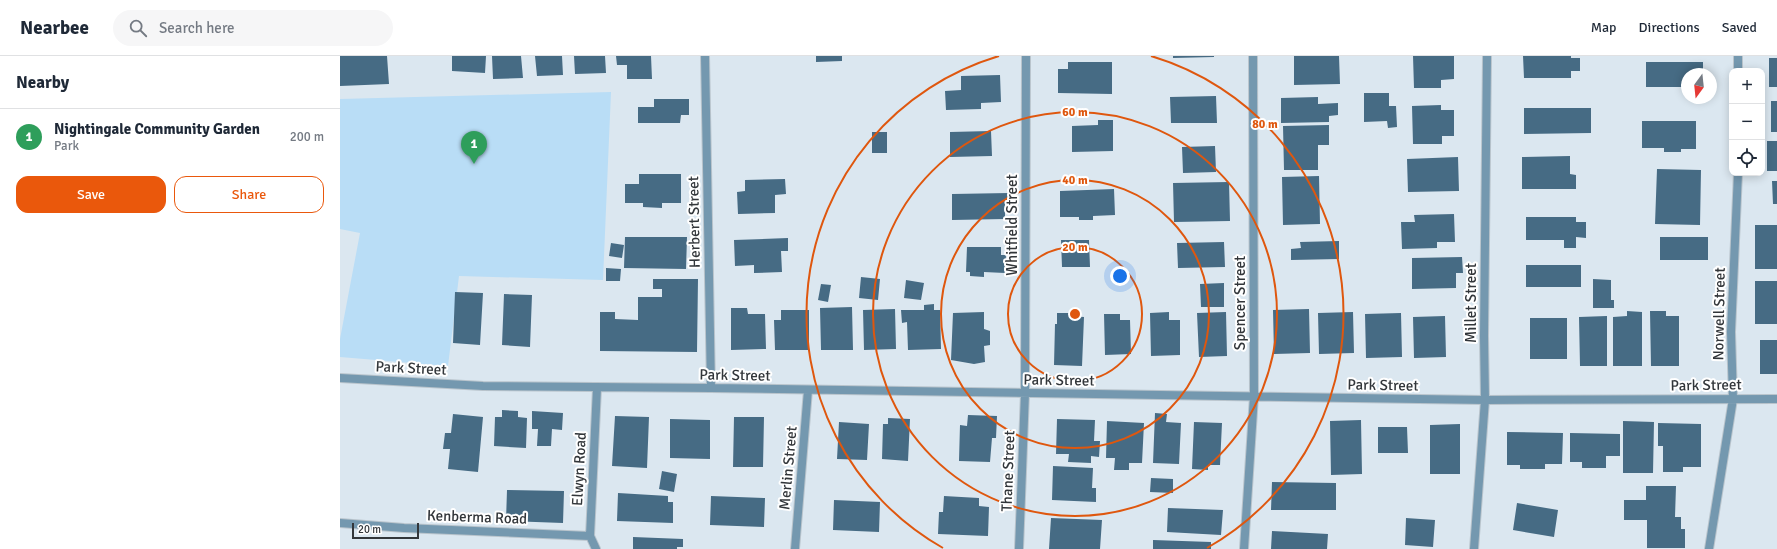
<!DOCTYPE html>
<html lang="en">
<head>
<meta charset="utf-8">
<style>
  body { margin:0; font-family:Signika,sans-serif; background:#f6f6f7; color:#1f2937 }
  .controls { position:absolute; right:12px; top:12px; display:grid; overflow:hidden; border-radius:8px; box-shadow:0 2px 10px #0003 }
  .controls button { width:36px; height:36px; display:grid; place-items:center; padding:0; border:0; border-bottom:1px solid #e0e1e3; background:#fff; color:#1f2937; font:20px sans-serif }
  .compass { position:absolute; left:1341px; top:12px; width:36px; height:36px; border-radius:50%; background:#fff; box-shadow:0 2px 10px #0003; rotate:195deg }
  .scale { position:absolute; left:12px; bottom:10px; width:67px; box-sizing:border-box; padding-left:4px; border:2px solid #32363a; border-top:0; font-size:11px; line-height:14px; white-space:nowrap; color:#32363a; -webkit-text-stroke:3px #fff; paint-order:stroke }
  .you { position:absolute; left:780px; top:220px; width:14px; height:14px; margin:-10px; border:3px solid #fff; border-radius:50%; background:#1a73e8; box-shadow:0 0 0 6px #1a73e833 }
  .badge { display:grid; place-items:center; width:26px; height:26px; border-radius:50%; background:#ea580c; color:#fff; font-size:13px; font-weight:700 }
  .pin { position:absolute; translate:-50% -33px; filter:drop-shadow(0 1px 2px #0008) }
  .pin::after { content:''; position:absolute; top:21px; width:14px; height:12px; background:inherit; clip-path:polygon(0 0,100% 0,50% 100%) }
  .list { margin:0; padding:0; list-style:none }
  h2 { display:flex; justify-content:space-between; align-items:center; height:52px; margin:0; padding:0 16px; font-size:17px }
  h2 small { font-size:13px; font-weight:400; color:#747a83 }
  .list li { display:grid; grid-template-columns:26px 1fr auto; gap:12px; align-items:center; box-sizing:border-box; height:56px; padding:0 16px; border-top:1px solid #e0e1e3 }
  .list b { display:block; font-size:15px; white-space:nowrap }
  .list p { margin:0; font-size:13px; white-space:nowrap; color:#747a83 }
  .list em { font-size:13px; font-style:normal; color:#747a83 }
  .actions { display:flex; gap:8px; padding:12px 16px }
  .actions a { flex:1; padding:9px 0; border:1px solid #ea580c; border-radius:12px; text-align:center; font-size:14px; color:#ea580c }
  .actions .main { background:#ea580c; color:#fff }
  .icon { flex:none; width:22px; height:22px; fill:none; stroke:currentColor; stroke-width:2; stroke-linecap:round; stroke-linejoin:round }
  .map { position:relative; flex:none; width:1437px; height:493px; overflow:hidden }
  header { display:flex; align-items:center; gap:24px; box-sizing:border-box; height:56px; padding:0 20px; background:#fff; border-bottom:1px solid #e0e1e3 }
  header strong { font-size:19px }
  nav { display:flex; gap:22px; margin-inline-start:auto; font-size:14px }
  .search { width:280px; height:36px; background:#f6f6f7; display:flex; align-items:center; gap:10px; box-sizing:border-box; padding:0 14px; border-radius:22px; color:#747a83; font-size:15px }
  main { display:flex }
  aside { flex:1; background:#fff }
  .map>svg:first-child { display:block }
  .green { fill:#b9ddf6 }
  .building { fill:#466b84 }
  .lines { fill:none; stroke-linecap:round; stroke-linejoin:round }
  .street-casing { stroke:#b9c4cc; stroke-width:10 }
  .street { stroke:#7498af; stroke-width:8 }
  .ring { fill:none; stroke:#df570e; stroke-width:2 }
  .labels { text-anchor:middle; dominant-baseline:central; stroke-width:4; stroke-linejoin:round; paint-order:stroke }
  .street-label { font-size:15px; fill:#32363a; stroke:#fff }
  .centre { fill:#df570e; stroke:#fff; stroke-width:2 }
  .ring-label { font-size:12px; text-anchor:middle; font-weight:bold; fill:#df570e; stroke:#fff; stroke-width:4; stroke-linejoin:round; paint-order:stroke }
</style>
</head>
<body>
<header>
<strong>Nearbee</strong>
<div class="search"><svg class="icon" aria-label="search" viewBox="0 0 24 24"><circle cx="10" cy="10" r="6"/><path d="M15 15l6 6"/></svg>Search here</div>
<nav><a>Map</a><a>Directions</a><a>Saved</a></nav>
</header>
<main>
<aside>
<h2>Nearby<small></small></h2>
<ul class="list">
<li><span class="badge" style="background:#2e9e5b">1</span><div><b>Nightingale Community Garden</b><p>Park</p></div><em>200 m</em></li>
</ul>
<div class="actions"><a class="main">Save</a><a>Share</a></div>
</aside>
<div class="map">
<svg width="1437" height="493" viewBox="0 0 1437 493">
  <rect width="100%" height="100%" fill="#dbe7f0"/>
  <path class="green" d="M271 36 263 224 119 220 108 310 0 301V283L20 177 0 173V43Z"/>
  <path class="building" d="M0 0H47L49 28 0 30Z
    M112 0H146L145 17 112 15Z
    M152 0H181L183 22 153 23Z
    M195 0H222L223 19 197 20Z
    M234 0H265L266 17 235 18Z
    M276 0H311L312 23H287V9H277Z
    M476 0H502V5L476 6Z
    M833 0H874V1L833 2Z
    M954 0H999L1000 28 954 29Z
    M1073 0H1114V23L1101 24V32H1074Z
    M1183 0H1231V2H1240V15H1231V22H1184Z
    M1429 2H1437V31H1429Z
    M728 6H772V38L718 37V13H728Z
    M1306 6H1363V18H1347V31H1306Z
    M660 19 661 46 641 47V53L606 54 605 35 621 34V20Z
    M1024 37H1049V50H1056L1057 71 1048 72 1047 65 1024 66Z
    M876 40 877 67H831L830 41Z
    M978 41V48L998 47V59L989 60V66L941 67V42Z
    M314 43H349V59H341L340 67H298V51H314Z
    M1431 45H1437V76H1431Z
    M1101 49V54H1114V80H1102V88H1073L1072 50Z
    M1184 52H1251V77L1184 78Z
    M758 64H773V95L732 96V70L758 69Z
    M1302 65H1356V93H1341V96H1324V92H1302Z
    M989 69V89H978V114H944L943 70Z
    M651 75 652 100 610 101V76Z
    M532 76H547V97H532Z
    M1427 85H1437V115H1427Z
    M875 90 876 116 843 117 842 91Z
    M1230 100V118L1236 119V133H1182V101Z
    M1118 101 1119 135 1068 136 1067 103Z
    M1317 113 1361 114 1360 169 1315 168Z
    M299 118H341V147H322V152L303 151V147H285V128H299Z
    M979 120 980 168 943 169 942 121Z
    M445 123 446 138 435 139V157L398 158 397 136 405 135V124Z
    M1432 125H1437V148H1433Z
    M889 126 890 165 834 166 833 127Z
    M774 133 775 159 753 160V164H739V161H720V135Z
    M669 137V147H665V163L612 164V138Z
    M1114 158 1115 186H1097V192L1062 193 1061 166H1075L1074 159Z
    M1186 161H1236V166H1246V182L1236 181V192H1224V184H1186Z
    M1415 169H1437V213H1415Z
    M285 181H347L346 213 284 212Z
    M1320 181H1368V204H1320Z
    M448 182V195H441L442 216 414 217V209L395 210 394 184Z
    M721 184H749L750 211H722Z
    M999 185V203L951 204V193L961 192 960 186Z
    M884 186 885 211 838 212 837 187Z
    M271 187 284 189 282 202 269 200Z
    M627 191H661V199H666L665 217 644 216V221L630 220V216H626Z
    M1122 201 1123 217H1116V232L1072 233V202Z
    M1186 209H1241V231H1186Z
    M266 212 281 213 280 225H266Z
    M521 221 540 223 538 244 519 242Z
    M313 223H358L357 296 260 295V256H275V263L298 264V241H322V233H313Z
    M1253 223 1271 224V244H1274V252H1253Z
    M566 224 584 227 581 244 564 242Z
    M1415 225H1437V268H1415Z
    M884 227V251H861L860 228Z
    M481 228 491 229 488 246 478 244Z
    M115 236 143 237 140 289 113 287Z
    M164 238 192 239 190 291 162 289Z
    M594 248V254H600L601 293 568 294 567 266 562 267 561 254H584V249Z
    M512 251 513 294H481L480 252Z
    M391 252H407L408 258H425L426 293 391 294Z
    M555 253 556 293 524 294 523 254Z
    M969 253 970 297 934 298 933 254Z
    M441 254H469V294H435L434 264H441Z
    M1287 255 1302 256V310H1273V261L1287 260Z
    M1310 255H1326V260H1339V310H1311Z
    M644 256V273L650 275V289L644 290 645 306 634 308 611 304 613 257Z
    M829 256V264H840V299L811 300 810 257Z
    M886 256 887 300 859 301 857 257Z
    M1013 256 1014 297 979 298 978 257Z
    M717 257H732V260L744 261 742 310 714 309 715 268H717Z
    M1061 257 1062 301 1026 302 1025 258Z
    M764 258H780V264H790L791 298 765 299Z
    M1105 260 1106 301 1074 302 1073 261Z
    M1267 260V310H1240L1239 261Z
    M1190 262H1227V303H1190Z
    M1420 284H1437V318H1420Z
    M162 354 178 355V361L187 362 186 392 154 390 155 361H162Z
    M192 355 223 357 222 374 212 373 211 390H197L198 373H192Z
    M815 357 827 358 826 366 841 367 839 408 813 407Z
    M113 358 143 361 138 416 108 413 110 393H103L105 377H111Z
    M628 359 657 360 656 382H652L650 406 619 405 620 369 627 370Z
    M275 360 309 361 307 412 272 410Z
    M394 361H424L423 411H393Z
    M548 362 570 363 568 405 542 403 543 368H548Z
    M330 363 370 364V403L330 402Z
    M717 363 755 364 754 385H760L759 401 751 400V407L728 406 729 398H716Z
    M1021 364 1022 418 991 419 990 365Z
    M767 365 804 367 802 407H789V414H774L775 402H766Z
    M1283 365 1314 366 1313 417H1283Z
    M499 366 529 368 527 404 497 403Z
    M854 366 882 367 880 409H868V414L852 413Z
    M1318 367 1361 368V411H1343V416H1323V390H1318Z
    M1120 368V418H1090V369Z
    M1038 371H1067L1068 397H1038Z
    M1167 376 1223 377 1222 408H1205V413H1180V409H1167Z
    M1230 377 1280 378V400H1266V412H1242V406H1230Z
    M713 410 753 412 752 432H756V446L712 444Z
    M322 415 337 418 334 436 319 433Z
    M811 422 833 423V437L810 436Z
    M932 426 996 427V454H931Z
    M1306 430H1336L1335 461H1341V473H1345V492H1307V464H1284V444H1306Z
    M167 434 224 435 223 467 166 465Z
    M278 437 328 440V446H333V467L277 465Z
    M371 440 425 442 424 471 370 469Z
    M604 440 639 442V450L649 451 648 480 598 478 599 456H603Z
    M494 444 540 446 539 476 493 474Z
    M1177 447 1218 454 1214 481 1173 474Z
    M828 452 883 454 881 479 827 476Z
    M711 462 762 464 760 493H709Z
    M1066 462 1095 464 1093 491 1065 489Z
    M932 475 988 478 987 493H931Z
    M293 481 343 483V491H337V493H293Z
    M813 484 871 486V493H813Z"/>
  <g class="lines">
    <defs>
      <path id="street" d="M365 0 371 332
        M1398 15V0
        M0 322 143 330 371 332 1145 344 1437 343
        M0 467 64 472 250 480
        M256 493 250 480 257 332
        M455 493 468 334
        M679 493 685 337 686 0
        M904 493 914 340 913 0
        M1134 493 1145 344 1144 280 1147 0
        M1369 493 1393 343 1391 276 1398 117"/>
    </defs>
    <use href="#street" class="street-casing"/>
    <use href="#street" class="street"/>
  </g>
  <g class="ring">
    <circle cx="735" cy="258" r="67"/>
    <circle cx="735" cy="258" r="134"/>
    <circle cx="735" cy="258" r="202"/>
    <path d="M603 492A269 269 0 0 1 659 0M811 0A269 269 0 0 1 867 492"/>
  </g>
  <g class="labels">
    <g class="street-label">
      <text transform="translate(354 166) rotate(-91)">Herbert Street</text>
      <text transform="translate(672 169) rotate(-90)">Whitfield Street</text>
      <text transform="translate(900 247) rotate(-90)">Spencer Street</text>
      <text transform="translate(1131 247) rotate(-90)">Millet Street</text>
      <text transform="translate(1379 258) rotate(-89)">Norwell Street</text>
      <text transform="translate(71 312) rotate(3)">Park Street</text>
      <text transform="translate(395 319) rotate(1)">Park Street</text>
      <text transform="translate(719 324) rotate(1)">Park Street</text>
      <text transform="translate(1043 329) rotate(1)">Park Street</text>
      <text transform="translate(1366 329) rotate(-1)">Park Street</text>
      <text transform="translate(448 412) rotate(-85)">Merlin Street</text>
      <text transform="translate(239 413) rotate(-87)">Elwyn Road</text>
      <text transform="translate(668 415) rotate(-88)">Thane Street</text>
      <text transform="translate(137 461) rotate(2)">Kenberma Road</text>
    </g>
  </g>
  <circle cx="735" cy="258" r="6" class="centre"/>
  <g class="ring-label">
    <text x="735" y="60">60 m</text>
    <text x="925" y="72">80 m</text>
    <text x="735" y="128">40 m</text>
    <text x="735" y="195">20 m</text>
  </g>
</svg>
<div class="controls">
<button>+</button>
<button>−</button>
<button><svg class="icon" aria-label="locate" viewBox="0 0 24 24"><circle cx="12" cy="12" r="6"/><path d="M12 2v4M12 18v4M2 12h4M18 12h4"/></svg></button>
</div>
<svg class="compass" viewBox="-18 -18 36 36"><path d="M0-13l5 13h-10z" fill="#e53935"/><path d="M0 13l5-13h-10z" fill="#747a83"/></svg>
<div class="scale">20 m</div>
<div class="you"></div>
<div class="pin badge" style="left:134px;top:108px;background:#2e9e5b">1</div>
</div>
</main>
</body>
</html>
